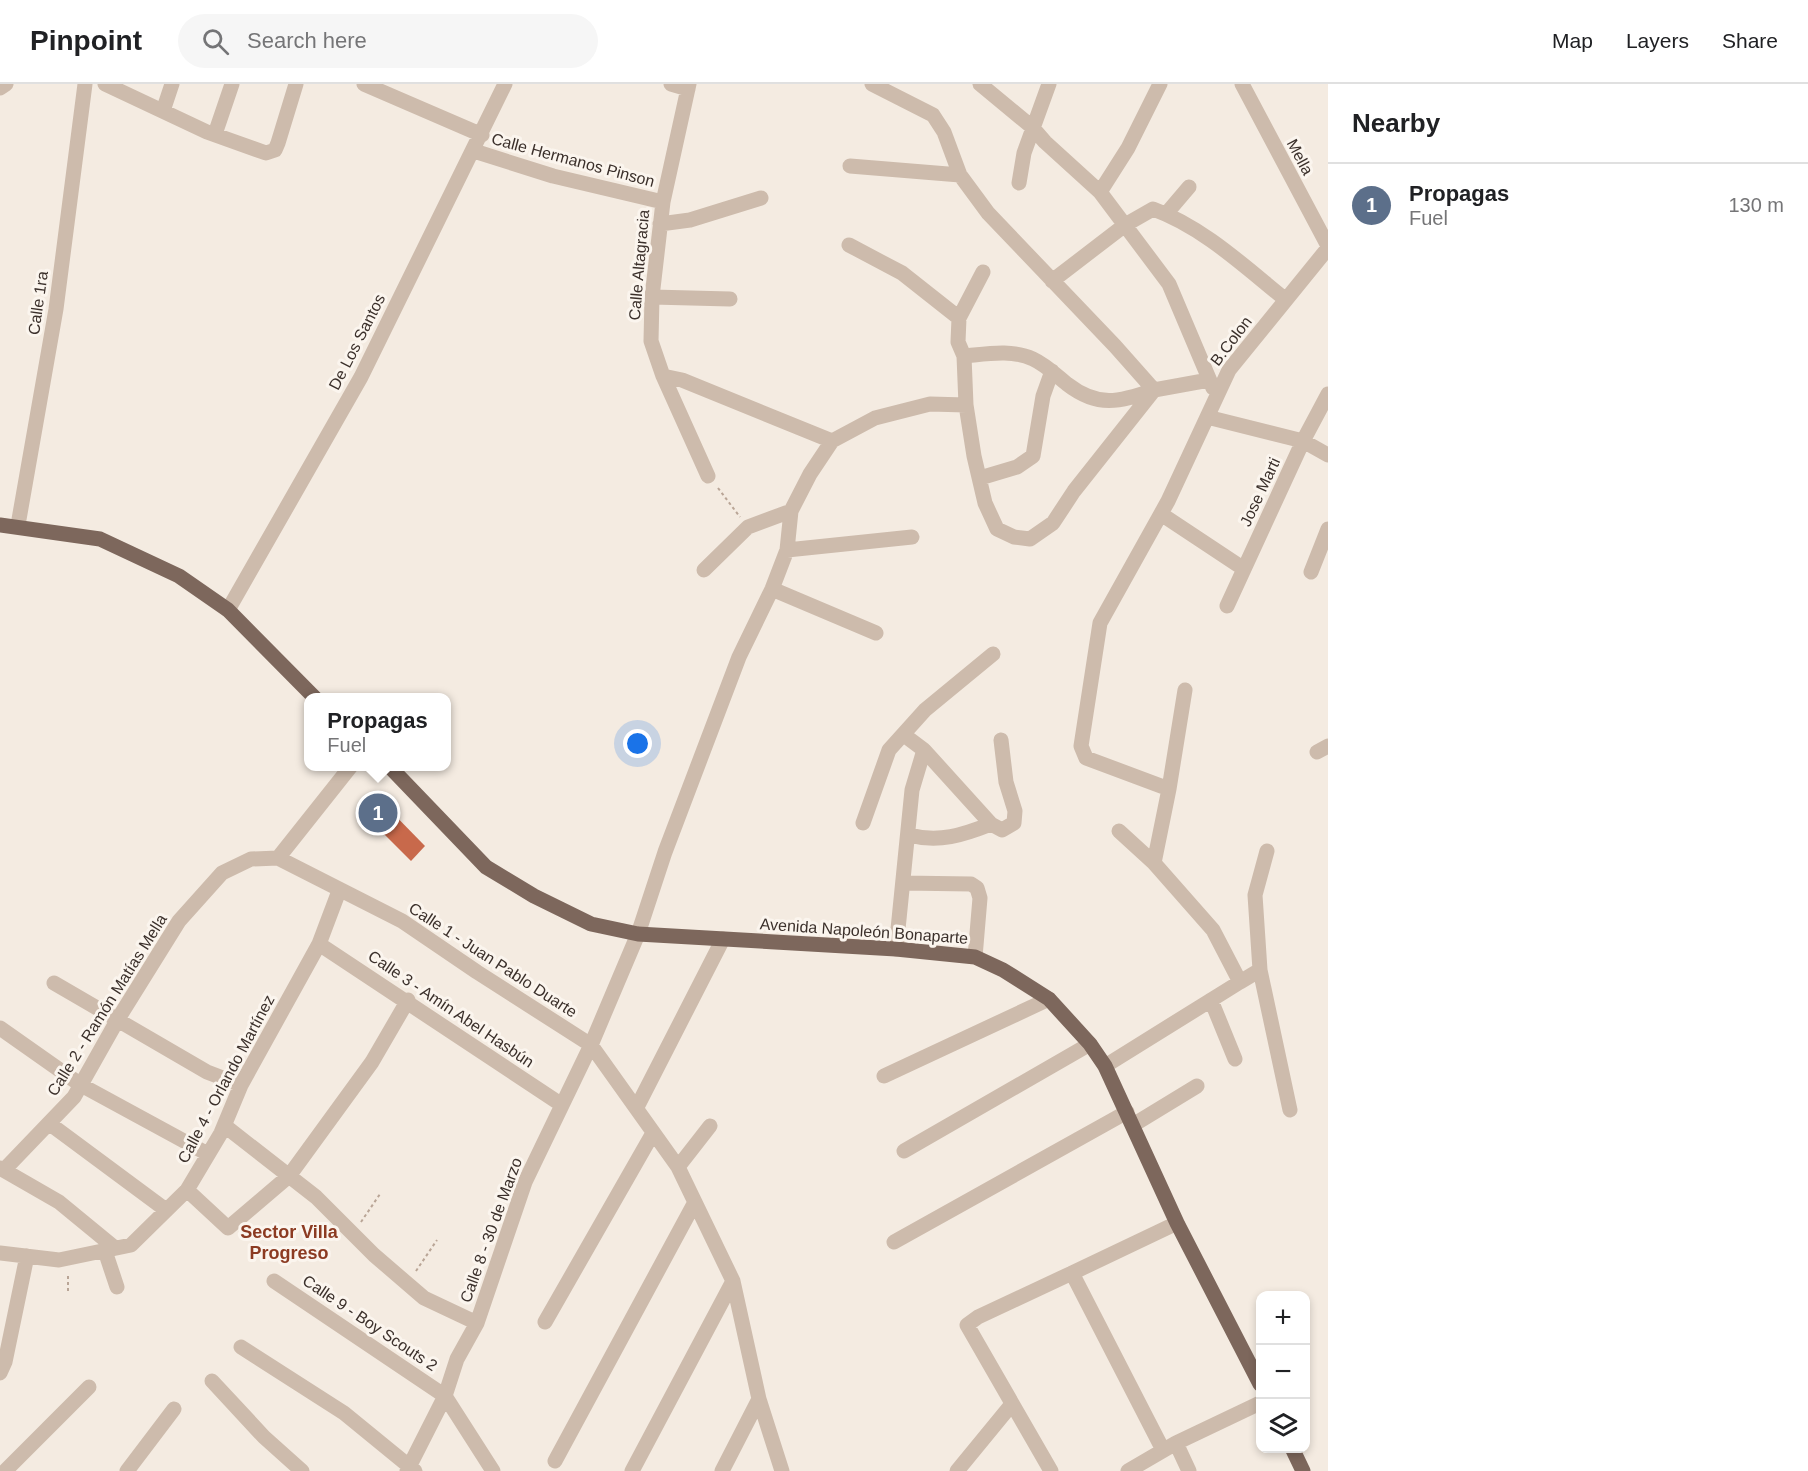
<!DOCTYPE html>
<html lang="en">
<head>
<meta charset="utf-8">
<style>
  body { margin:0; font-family:Arial,sans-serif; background:#f6f6f6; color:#202124 }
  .controls { position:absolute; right:18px; bottom:18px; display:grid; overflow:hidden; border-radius:12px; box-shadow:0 3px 9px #0003 }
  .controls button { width:54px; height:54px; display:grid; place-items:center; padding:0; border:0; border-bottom:2px solid #e0e0e0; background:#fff; color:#202124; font:30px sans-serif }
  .you { position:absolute; left:638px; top:660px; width:21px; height:21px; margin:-15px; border:4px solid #fff; border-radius:50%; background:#1a73e8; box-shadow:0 0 0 9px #1a73e833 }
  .badge { display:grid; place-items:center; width:39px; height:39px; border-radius:50%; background:#2563eb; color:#fff; font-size:20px; font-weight:700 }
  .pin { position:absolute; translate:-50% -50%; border:3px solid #fff; box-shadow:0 2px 6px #0006 }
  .popup { position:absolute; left:304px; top:609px; width:147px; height:78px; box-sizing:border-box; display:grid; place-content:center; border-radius:12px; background:#fff; filter:drop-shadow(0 2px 4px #0005); font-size:20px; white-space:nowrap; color:#757577 }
  .popup b { font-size:22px; color:#202124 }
  .popup::after { content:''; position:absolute; left:50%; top:100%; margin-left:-12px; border:12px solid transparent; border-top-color:#fff }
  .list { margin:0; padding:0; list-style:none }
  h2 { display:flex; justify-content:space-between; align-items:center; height:78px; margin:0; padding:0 24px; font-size:26px }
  h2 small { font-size:20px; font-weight:400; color:#757577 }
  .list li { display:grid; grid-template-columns:39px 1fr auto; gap:18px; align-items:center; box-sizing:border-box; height:84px; padding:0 24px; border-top:2px solid #e0e0e0 }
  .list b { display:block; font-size:22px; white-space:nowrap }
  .list p { margin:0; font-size:20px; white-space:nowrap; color:#757577 }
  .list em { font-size:20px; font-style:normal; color:#757577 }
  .icon { flex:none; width:33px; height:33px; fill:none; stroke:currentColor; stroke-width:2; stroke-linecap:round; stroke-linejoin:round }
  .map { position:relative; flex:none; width:1328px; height:1387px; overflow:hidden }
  header { display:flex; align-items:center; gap:36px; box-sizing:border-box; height:84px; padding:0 30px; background:#fff; border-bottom:2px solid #e0e0e0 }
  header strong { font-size:28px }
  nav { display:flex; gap:33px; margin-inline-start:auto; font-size:21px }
  .search { width:420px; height:54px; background:#f6f6f6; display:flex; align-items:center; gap:15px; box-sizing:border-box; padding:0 21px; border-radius:33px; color:#757577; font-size:22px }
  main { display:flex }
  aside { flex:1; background:#fff }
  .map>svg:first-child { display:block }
  .building { fill:#c8694b }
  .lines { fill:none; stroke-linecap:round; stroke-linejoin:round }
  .path { stroke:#b9a596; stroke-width:2; stroke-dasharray:3 3; stroke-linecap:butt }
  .minor { stroke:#cdbbac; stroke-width:15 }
  .major { stroke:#7d675c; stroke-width:15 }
  .labels { text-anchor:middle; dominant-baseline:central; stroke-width:6; stroke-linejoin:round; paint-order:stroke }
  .street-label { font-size:16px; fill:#3b302b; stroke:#fbf5ee }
  .neighbourhood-label { font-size:18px; font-weight:bold; fill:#8c3b22; stroke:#fbf5ee }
</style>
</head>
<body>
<header>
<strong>Pinpoint</strong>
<div class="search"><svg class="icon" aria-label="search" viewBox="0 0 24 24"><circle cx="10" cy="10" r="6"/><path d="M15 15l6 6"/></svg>Search here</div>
<nav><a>Map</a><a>Layers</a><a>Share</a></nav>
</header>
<main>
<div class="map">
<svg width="1328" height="1387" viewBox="0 0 1328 1387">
  <rect width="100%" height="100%" fill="#f4ebe1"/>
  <path class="building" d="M377 713 425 762 411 777 362 728Z"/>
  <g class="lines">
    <path class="path" d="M718 404 740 433
      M361 1138 380 1110
      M416 1187 437 1156
      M68 1207V1189"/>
    <path class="minor" d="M105 0 207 48 266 69 275 66 278 59 296 0
      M364 0 482 51
      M671 0 688 5
      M689 0 663 118 652 213 651 257 663 292 708 392
      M872 0 933 31 944 48 960 91 988 129 1115 262 1154 306C1119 318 1098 324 1067 300 1056 291 1046 281 1033 275 1012 265 986 270 964 272
      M980 0 1032 43 1045 58 1100 108 1169 200 1213 304
      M1242 0 1328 162
      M0 4 6 0
      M163 27 172 0
      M215 50 232 0
      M474 67 553 92 663 118
      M850 82 960 91
      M1019 99 1024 69 1049 0
      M1100 108 1128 64 1160 0
      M1166 130 1189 103
      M660 140 690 136 761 114
      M849 161 902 189 959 234
      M983 188 959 234 958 258 964 272 966 321 974 372 985 419 997 445 1014 453 1030 455 1053 439 1074 407 1154 306 1209 296
      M1052 197 1125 141 1153 125C1203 143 1245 183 1286 216
      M652 213 730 215
      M663 292 682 296 832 357
      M1207 333 1303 357 1328 371
      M980 394 1017 383 1033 372 1043 312 1052 287
      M1161 430 1244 485
      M18 441 56 225 85 0
      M787 466 912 453
      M704 486 748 443 791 427
      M1311 488 1328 445
      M772 505 876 549
      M1227 522 1303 357 1328 310
      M228 526 361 293 505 0
      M924 666 991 740 1002 746 1014 739 1015 727 1006 698 1001 656
      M1317 668 1328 662
      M1169 705 1086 674 1081 662 1100 539 1168 417 1229 286 1328 164
      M863 739 889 666 925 626 993 570
      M1119 747 1154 779
      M909 751C939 759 963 751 991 740
      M278 774 351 682
      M903 799 971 800 977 804 980 814 975 873
      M319 860 562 1021
      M896 865 912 706 924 666 904 651
      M1260 886 1290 1026
      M1240 898 1260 886 1255 811 1267 767
      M54 899 207 988 241 1001
      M1211 916 1235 975
      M0 944 81 1001 206 1069
      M1105 982 1240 898 1213 846 1154 779 1169 705 1185 606
      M884 992 1049 915
      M637 1023 723 855
      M50 1040 166 1126
      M1133 1041 1197 1002
      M225 1042 316 1113 374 1171 424 1214 477 1239
      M904 1067 1090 960
      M678 1083 710 1042
      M0 1084 59 1118 115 1164
      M4 1086 74 1013 118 935 179 837 222 789 251 775 278 774 402 837 477 888 591 961 678 1083 733 1197 759 1315 782 1387
      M187 1106 228 1144 289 1092 372 978 408 916
      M894 1158 1127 1028
      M105 1167 117 1203
      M0 1169 59 1176 131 1161 187 1106 221 1049 241 1001 319 860 339 807
      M274 1197 445 1312 493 1387
      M545 1238 653 1049
      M241 1263 344 1329 415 1387
      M0 1289 5 1278 27 1172
      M212 1297 264 1353 302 1387
      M1176 1359 1189 1387
      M1163 1366 1072 1189 1177 1139
      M555 1377 695 1118
      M5 1387 89 1303
      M127 1387 174 1325
      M407 1387 445 1312 457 1275 477 1239 525 1098 591 961 638 850 665 768 739 573 772 505 787 466 791 427 810 390 832 357 875 334 930 320 966 321
      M632 1387 733 1197
      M722 1387 759 1315
      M957 1387 1012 1320
      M1051 1387 967 1241 978 1233 1072 1189
      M1128 1387 1176 1359 1260 1319"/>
    <path class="major" d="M0 441 100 455 179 492 228 526 315 614
      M389 682 486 783 534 812 591 840 638 850 896 865 975 873 1003 886 1049 915 1090 960 1105 982 1177 1139 1260 1300
      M1292 1364 1303 1387"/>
  </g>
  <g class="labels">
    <g class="street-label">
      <text transform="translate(1300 73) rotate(62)">Mella</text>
      <text transform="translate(573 76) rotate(15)">Calle Hermanos Pinson</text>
      <text transform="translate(639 181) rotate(-85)">Calle Altagracia</text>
      <text transform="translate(38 219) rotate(-82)">Calle 1ra</text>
      <text transform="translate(1231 257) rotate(-53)">B.Colon</text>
      <text transform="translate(357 258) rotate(-63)">De Los Santos</text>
      <text transform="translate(1260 408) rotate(-65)">Jose Marti</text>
      <text transform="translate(864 847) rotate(4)">Avenida Napoleón Bonaparte</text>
      <text transform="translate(493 876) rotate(33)">Calle 1 - Juan Pablo Duarte</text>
      <text transform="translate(107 921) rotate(-58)">Calle 2 - Ramón Matías Mella</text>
      <text transform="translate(451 925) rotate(34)">Calle 3 - Amín Abel Hasbún</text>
      <text transform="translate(226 995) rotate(-62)">Calle 4 - Orlando Martínez</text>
      <text transform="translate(491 1146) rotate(-70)">Calle 8 - 30 de Marzo</text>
      <text transform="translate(370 1239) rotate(34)">Calle 9 - Boy Scouts 2</text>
    </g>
    <g class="neighbourhood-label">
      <text x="289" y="1148">Sector Villa<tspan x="289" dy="21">Progreso</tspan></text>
    </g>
  </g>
</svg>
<div class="controls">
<button>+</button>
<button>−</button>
<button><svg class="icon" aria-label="layers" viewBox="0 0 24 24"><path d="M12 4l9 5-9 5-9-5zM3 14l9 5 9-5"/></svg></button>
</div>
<div class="you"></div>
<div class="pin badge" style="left:378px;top:729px;background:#5c6f8a">1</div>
<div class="popup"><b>Propagas</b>Fuel</div>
</div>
<aside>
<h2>Nearby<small></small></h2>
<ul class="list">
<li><span class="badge" style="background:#5c6f8a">1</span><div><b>Propagas</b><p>Fuel</p></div><em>130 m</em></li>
</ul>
</aside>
</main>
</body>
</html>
